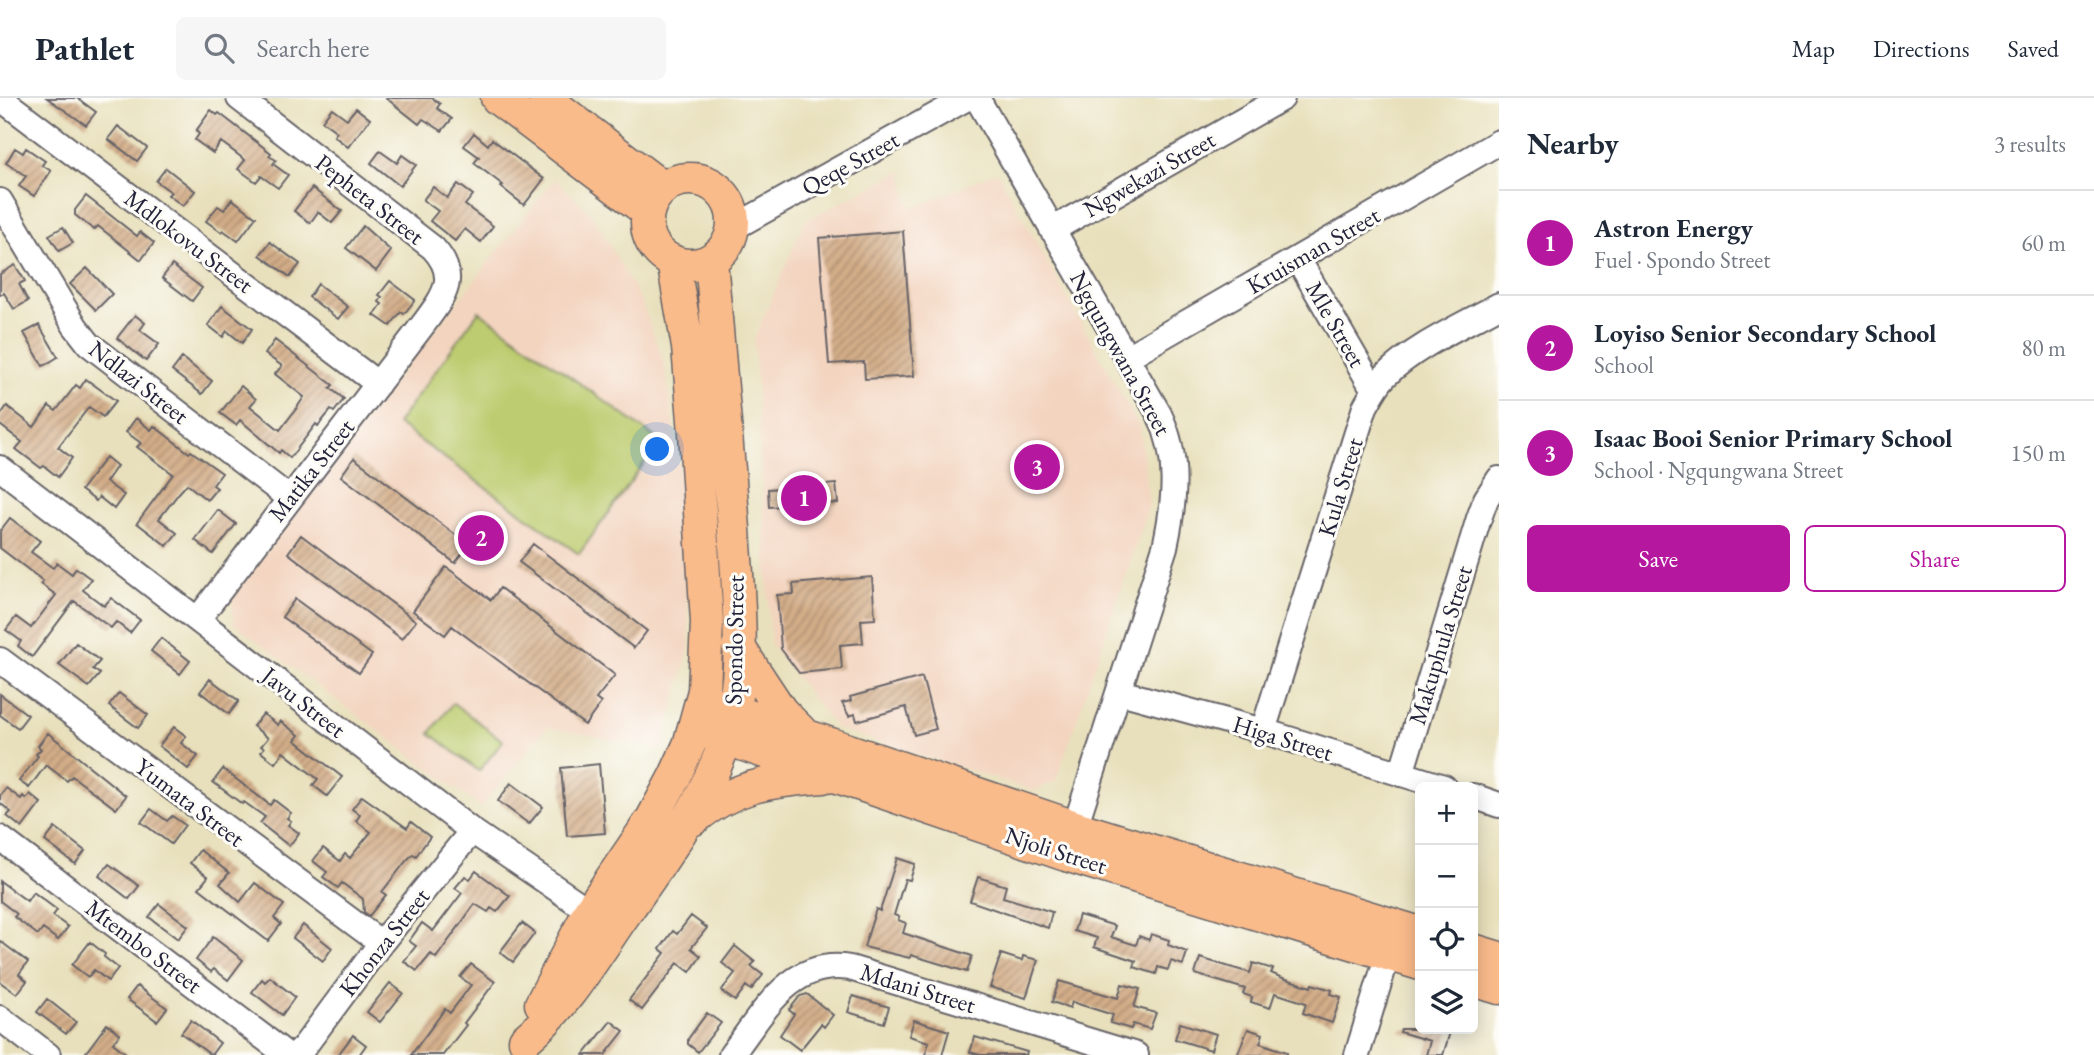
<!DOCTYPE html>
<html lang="en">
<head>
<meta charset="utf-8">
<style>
  body { margin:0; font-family:"EB Garamond",serif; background:#f6f6f7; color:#1f2937 }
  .controls { position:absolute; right:21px; bottom:21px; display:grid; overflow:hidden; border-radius:10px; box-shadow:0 4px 18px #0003 }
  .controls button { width:63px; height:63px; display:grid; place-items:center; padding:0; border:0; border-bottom:2px solid #e0e1e3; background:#fff; color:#1f2937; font:35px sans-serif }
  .you { position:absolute; left:658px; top:352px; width:24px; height:24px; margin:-18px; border:5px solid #fff; border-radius:50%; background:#1a73e8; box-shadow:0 0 0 10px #1a73e833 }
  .badge { display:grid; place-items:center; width:46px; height:46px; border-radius:50%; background:#b5179e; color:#fff; font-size:23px; font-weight:700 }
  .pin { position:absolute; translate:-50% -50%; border:4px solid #fff; box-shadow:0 2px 7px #0006 }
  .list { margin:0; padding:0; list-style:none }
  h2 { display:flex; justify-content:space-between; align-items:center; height:91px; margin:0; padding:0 28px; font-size:30px }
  h2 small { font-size:23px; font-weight:400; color:#747a83 }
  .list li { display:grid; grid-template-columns:46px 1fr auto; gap:21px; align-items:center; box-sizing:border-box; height:105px; padding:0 28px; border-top:2px solid #e0e1e3 }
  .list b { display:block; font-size:26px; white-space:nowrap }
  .list p { margin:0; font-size:23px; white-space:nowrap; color:#747a83 }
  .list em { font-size:23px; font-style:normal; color:#747a83 }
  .actions { display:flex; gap:14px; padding:21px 28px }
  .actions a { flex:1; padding:16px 0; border:2px solid #b5179e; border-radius:10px; text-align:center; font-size:24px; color:#b5179e }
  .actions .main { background:#b5179e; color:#fff }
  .icon { flex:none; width:38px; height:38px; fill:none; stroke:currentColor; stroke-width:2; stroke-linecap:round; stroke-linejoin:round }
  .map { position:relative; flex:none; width:1499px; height:957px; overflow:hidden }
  header { display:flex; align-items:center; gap:42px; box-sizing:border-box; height:98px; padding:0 35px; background:#fff; border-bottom:2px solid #e0e1e3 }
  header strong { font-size:33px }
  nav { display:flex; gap:38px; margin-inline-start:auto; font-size:24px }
  .search { width:490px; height:63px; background:#f6f6f7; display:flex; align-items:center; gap:18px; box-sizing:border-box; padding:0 24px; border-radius:10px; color:#747a83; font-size:26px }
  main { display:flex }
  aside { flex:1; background:#fff }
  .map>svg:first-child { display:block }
  .built { fill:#f3d4bf }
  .green { fill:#bdcc6f; stroke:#707755; stroke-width:2 }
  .building { fill:url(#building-hatch) }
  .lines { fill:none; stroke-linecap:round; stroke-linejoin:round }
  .minor-casing { stroke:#676468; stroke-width:28 }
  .major-casing { stroke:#676468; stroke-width:35 }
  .minor { stroke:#fff; stroke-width:24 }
  .major { stroke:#fabb8b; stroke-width:32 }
  .labels { text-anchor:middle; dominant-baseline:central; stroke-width:6; stroke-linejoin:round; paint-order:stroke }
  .street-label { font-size:24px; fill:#22223b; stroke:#fdfcf7 }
</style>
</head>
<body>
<header>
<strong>Pathlet</strong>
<div class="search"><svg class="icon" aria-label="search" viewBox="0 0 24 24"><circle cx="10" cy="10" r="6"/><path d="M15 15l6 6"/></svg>Search here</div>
<nav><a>Map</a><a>Directions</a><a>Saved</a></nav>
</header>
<main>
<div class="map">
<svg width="1499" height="957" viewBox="0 0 1499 957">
  <defs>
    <pattern id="building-hatch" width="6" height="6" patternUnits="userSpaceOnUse" patternTransform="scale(1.75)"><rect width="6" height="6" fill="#d3ad88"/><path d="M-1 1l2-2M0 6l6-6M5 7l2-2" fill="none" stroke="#ab8c70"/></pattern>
  </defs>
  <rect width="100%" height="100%" fill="#fdfcf7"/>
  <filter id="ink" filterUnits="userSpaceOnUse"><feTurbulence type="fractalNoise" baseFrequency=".0143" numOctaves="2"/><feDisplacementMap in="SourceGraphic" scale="14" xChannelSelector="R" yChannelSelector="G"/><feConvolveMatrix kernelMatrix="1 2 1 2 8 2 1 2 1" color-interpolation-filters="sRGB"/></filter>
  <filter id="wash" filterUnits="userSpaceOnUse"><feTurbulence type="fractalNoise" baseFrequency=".00686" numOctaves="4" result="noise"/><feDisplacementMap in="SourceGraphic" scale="28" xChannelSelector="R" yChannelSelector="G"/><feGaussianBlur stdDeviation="1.57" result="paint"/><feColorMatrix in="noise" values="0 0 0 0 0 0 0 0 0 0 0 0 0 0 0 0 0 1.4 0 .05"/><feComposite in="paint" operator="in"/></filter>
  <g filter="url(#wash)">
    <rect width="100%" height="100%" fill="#e8e0bc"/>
    <path class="built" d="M902 73 910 111 997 74 1140 330 1149 408 1056 683 1034 693 837 631 771 547 754 241 805 123Z
      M555 81 593 118 641 203 664 264 681 379 690 548 662 652 547 629 481 709 234 526 232 500 424 246Z"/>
    <path class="green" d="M479 213 660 343 579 456 397 326Z
      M453 605 503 643 479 673 430 635Z"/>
    <g id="blocks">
      <path class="building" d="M47 0H77L96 14 86 27Z
        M386 0H432L440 6 437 10 452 21 442 33 423 21 419 26Z
        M332 10 347 21 356 10 370 21 348 49 334 38 337 34 322 23Z
        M211 12 217 17 219 15 271 55 269 58 276 62 273 66 288 77 278 90 261 78 256 84 238 71 245 62 221 44 213 55 195 42 199 36 196 33Z
        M118 28 147 50 137 63 108 41Z
        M474 35 488 47 492 41 544 81 524 107 501 89 503 87 474 65 479 59 464 48Z
        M15 50 23 55 26 50 45 63 42 67 51 73 34 98 19 88 26 78 6 65Z
        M380 53 397 65 402 57 416 67 400 88 371 65Z
        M166 70 195 93 183 108 168 97 171 94 156 83Z
        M458 86 473 97 465 107 493 128 481 144 465 131 455 143 430 123 438 113 423 102 433 89 447 100Z
        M312 90 342 113 332 125 318 114 310 125 294 113Z
        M86 98 137 138 140 134 154 145 141 162 98 128 94 132 75 117V112Z
        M232 101 256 119 238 143 223 132 221 134 206 123 218 108 224 112Z
        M363 128 391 153 376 173 346 150Z
        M63 129 73 145 59 153 49 137Z
        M903 133 914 278 865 281 864 264 829 266 819 140Z
        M270 144 300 166 290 179 260 157Z
        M15 167 25 183 19 186 28 203 14 211 4 195 0 197V176Z
        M172 167 202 190 192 203 162 180Z
        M87 170 112 196 96 212 70 186Z
        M390 183 415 202 404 216 401 214 390 228 374 217 382 206 379 204 382 199 379 197Z
        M318 186 348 209 338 221 309 199Z
        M222 208 252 231 242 245 227 233 223 239 208 227Z
        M135 217 145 225 140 232 159 246 146 263 117 240Z
        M39 227 58 259 43 268 24 235Z
        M275 242 333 287 330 290 344 301 334 314 331 312 318 328 316 326 290 360 281 352 279 355 240 322 236 327 220 315 241 288 256 301 250 308 280 332 296 311 304 299 275 276 282 268 265 256Z
        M182 260 212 283 202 296 172 273Z
        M86 281 116 303 103 319 89 309 58 349 72 360 58 379 44 368 41 370 16 351 22 344 0 327V318L7 308 34 329 49 308 56 313 76 287 80 290Z
        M136 320 151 332 154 328 189 355 191 353 222 375 213 387 217 390 207 402 187 386 179 395 159 421 177 435 167 448 137 425 173 376 137 349 141 345 126 334Z
        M106 359 117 368 106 384 124 397 114 411 99 399 96 403 81 392Z
        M354 360 469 447 455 465 341 378Z
        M836 386 838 405 769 409 768 391Z
        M218 412 236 426 213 456 195 442Z
        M10 420 40 443 31 454 53 470 57 465 72 476 76 470 91 481 83 492 104 508 111 500 140 522 130 535 116 524 111 530 74 503 32 559 18 548 21 543 6 532 16 519 31 530 56 497 41 486 43 483 0 450V433Z
        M301 437 416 523 402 541 288 455Z
        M533 446 647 533 634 550 519 464Z
        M446 469 491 502 500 490 615 577 596 601 601 605 585 627 452 528 445 537 413 513Z
        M872 479 875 521 861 522 863 545 840 547 842 571 799 575 781 551 777 497 794 496 793 486Z
        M295 501 372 557 359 575 282 519Z
        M161 540 190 563 180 576 151 553Z
        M76 545 100 563 93 571 100 576 89 589 59 567Z
        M922 579 936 631 914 637 906 609 857 623 855 616 849 618 842 605 851 603 850 599Z
        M210 581 239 603 229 616 200 594Z
        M119 595 148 617 138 630 109 608Z
        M0 596 28 617 18 630 0 617Z
        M263 616 278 627 280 623 299 637 295 642 342 679 327 698 313 687 318 681 283 654 275 665 261 654 264 650 261 648 268 640 253 628Z
        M174 629 186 638 181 645 198 658 188 671 159 648Z
        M48 635 126 698 116 711 72 678 67 683 46 667 29 690 19 683 38 658 36 656 41 651 38 648Z
        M599 666 605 735 567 738 561 670Z
        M223 671 270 707 274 702 291 715 287 720 291 723 288 727 299 735 289 748 260 725 265 719 244 704 242 706 213 684Z
        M511 685 543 709 529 726 498 703Z
        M6 690 21 701 23 698 26 701 30 696 41 705 22 730 7 718 11 714 0 705V697Z
        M362 698 407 730 411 724 430 739 416 758 413 756 407 762 382 794 386 797 369 818 364 814 363 801 342 785 338 790 323 779 327 774 313 763 323 750 340 763 345 756 350 760 371 734 356 723 360 717 352 711Z
        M151 711 167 723 172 718 185 727 171 746 141 724Z
        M55 730 85 753 75 766 45 743Z
        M200 752 229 775 220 786 240 804 255 785 284 807 274 820 281 826 268 843 199 790 208 779 190 765Z
        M897 760 915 766 910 782 905 781 894 817 899 819 898 822 906 825 903 835 972 858 967 874 911 857 910 860 864 849 876 811 880 813Z
        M109 766 139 788 129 801 99 778Z
        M476 773 510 798 497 814 491 810 488 814 475 806 436 860 431 856 417 873 404 863 416 848 409 843 422 825 433 833 462 795 455 790 465 778 470 781Z
        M978 779 1006 788 1003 799 1052 814 1048 830 970 803Z
        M0 783 27 803 33 794 57 812 53 818 68 829 58 842 43 831 38 837 14 819 17 816 0 803Z
        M159 806 188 828 178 841 149 819Z
        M1079 817 1115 828 1111 839 1136 847 1139 838 1149 842 1151 836 1169 842 1168 847 1187 854 1183 867 1171 863 1168 872 1158 869 1156 876 1134 869 1136 863 1094 849 1097 840 1074 833Z
        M691 818 707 830 691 850 701 858 690 874 678 865 642 912 629 902 665 855 660 851 673 833 677 836Z
        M522 825 535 835 513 864 500 854Z
        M303 827 332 850 323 863 293 840Z
        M213 839 243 862 228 882 214 871 211 874 196 862Z
        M0 843 28 864 19 876 27 883 17 896 0 884Z
        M90 844 105 856 104 859 118 870 108 883 94 872 88 879 72 867Z
        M735 848 755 864 751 868 763 877 751 892 746 888 735 903 721 893 735 875 722 865Z
        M1001 856 1022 863 1023 858 1038 862 1026 900 990 889Z
        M1200 860 1250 875 1253 865 1273 871 1271 875 1280 879 1311 889 1312 886 1332 892 1331 896 1341 899 1332 925 1303 915 1306 905 1275 895 1270 910 1251 904 1252 899 1243 896 1245 891 1195 876Z
        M471 866 495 884 464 925 466 927 443 957H411L445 911 450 915 471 887 460 879Z
        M270 879 295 899 282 917 252 894 262 881 265 884Z
        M1059 883 1118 900 1122 886 1140 891 1134 909 1156 915 1150 931 1133 926 1131 931 1110 925 1113 917 1072 904 1070 910 1052 904Z
        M390 885 403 895 380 924 367 914Z
        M137 888 167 910 157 923 127 901Z
        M807 896 833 917 824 929 821 926 800 952 780 937 794 916 789 912 800 898Z
        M853 898 889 909 884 925 848 914Z
        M47 901 76 924 66 936 37 914Z
        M707 915 721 925 698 954 688 946V941Z
        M191 922 220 945 211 957 181 935Z
        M914 922 949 933 942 957H925L929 944 909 938Z
        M611 923 624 933 605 957H584Z
        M1180 925 1216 936 1211 952 1175 941Z
        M107 926 120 936 113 945 128 957H84Z
        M1248 931 1263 936 1260 945 1287 954V957H1237Z
        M1401 931H1451L1443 957H1426L1430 943 1400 934Z
        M353 937 366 947 359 957H338Z
        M975 939 1027 954 1026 957H980L970 954Z"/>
    </g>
  </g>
  <g filter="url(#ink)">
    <use href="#blocks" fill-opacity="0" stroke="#676468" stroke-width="2"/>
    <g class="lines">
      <defs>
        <path id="minor" d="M0 0 378 286
          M977 0 1159 316C1180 360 1175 403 1165 449L1075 729
          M0 103 75 228 89 246 289 400
          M733 130 967 0
          M1052 132 1282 0
          M1298 161 1374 292
          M1127 259 1499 44
          M0 370 472 733 604 823
          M198 521 425 224C445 197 459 178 433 150L239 0
          M0 562 381 845
          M1120 594 1263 633 1444 689
          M1263 633 1365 309C1371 298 1377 286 1386 277 1417 247 1462 228 1499 207
          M1401 676 1479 420 1486 401 1499 381
          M1473 698 1499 707
          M0 740 287 957
          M0 920 48 957
          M298 957 381 845 472 733
          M731 957C763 916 790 860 850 870L1136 957
          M1357 957 1388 856"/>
        <path id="major" d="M497 0 648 114
          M545 0 663 90
          M647 124a43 43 0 1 1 86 0a43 43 0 1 1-86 0Z
          M738 548 781 613 802 634
          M713 606 1075 729 1420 835
          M706 634 1066 757 1420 866
          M692 722C737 686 768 684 823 679
          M1473 852 1499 860
          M1473 882 1499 890
          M541 906 590 812 652 721 675 678 689 647 704 593 707 524 695 335 688 249 673 163
          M525 942C567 907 595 858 626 814 665 759 704 705 726 641 748 577 738 497 734 431 727 341 719 251 711 162"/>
      </defs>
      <use href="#minor" class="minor-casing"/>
      <use href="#major" class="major-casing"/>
      <use href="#minor" class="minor"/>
      <use href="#major" class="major"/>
    </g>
  </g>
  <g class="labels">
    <g class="street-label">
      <text transform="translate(850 65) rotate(-29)">Qeqe Street</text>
      <text transform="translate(1149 76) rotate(-30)">Ngwekazi Street</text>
      <text transform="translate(370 101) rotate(38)">Pepheta Street</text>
      <text transform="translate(189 143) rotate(37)">Mdlokovu Street</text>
      <text transform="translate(1313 152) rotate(-30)">Kruisman Street</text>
      <text transform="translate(1336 226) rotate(60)">Mle Street</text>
      <text transform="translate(1121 255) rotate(61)">Ngqungwana Street</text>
      <text transform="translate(139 284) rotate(38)">Ndlazi Street</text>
      <text transform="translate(311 372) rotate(-52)">Matika Street</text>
      <text transform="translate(1340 389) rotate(-73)">Kula Street</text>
      <text transform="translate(734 542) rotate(-89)">Spondo Street</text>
      <text transform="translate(1440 547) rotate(-73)">Makuphula Street</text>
      <text transform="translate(304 604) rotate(38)">Javu Street</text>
      <text transform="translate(1283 640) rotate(17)">Higa Street</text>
      <text transform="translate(190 704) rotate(37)">Yumata Street</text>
      <text transform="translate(1056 752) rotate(18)">Njoli Street</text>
      <text transform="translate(384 844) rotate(-52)">Khonza Street</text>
      <text transform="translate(144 848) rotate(37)">Mtembo Street</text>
      <text transform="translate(918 890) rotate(17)">Mdani Street</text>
    </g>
  </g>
</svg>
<div class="controls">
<button>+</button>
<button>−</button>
<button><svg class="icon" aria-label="locate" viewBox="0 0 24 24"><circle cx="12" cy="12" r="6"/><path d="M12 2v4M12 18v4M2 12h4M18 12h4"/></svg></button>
<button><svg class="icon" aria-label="layers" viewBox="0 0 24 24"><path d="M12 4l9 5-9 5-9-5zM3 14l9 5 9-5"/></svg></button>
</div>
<div class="you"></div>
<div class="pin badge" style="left:804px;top:400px">1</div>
<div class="pin badge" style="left:481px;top:440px">2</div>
<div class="pin badge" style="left:1037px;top:369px">3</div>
</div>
<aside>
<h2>Nearby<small>3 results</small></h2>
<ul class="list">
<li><span class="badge">1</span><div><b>Astron Energy</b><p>Fuel · Spondo Street</p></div><em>60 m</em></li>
<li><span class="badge">2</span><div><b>Loyiso Senior Secondary School</b><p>School</p></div><em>80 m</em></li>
<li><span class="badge">3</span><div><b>Isaac Booi Senior Primary School</b><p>School · Ngqungwana Street</p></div><em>150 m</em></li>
</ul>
<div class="actions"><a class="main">Save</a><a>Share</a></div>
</aside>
</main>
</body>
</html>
